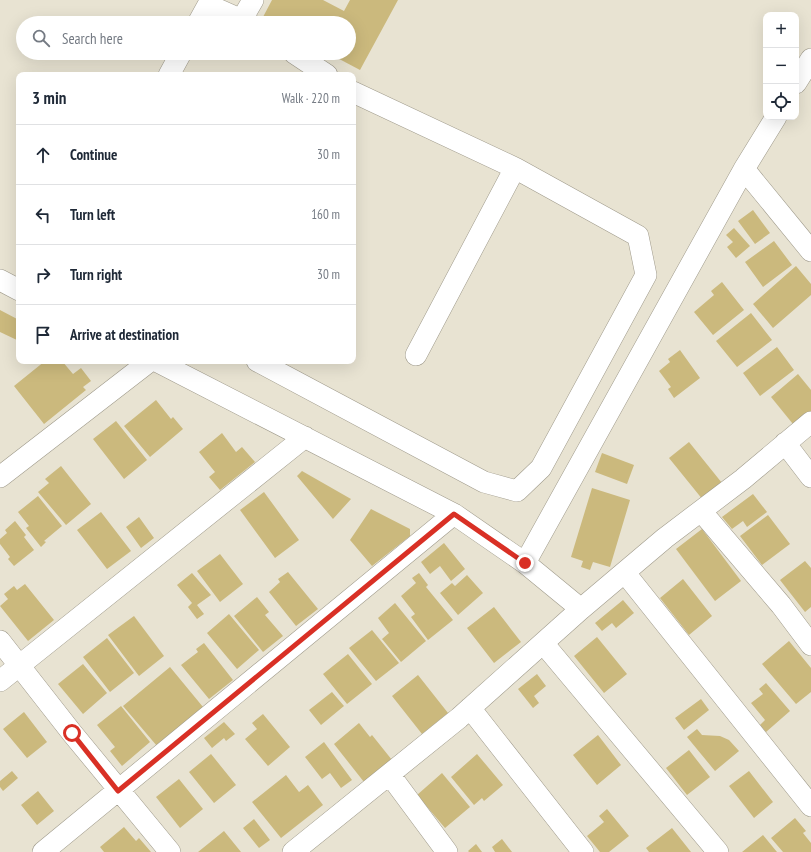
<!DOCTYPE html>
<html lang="en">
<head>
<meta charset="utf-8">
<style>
  body { margin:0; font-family:"PT Sans Narrow",sans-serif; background:#f2f2f3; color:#1f2937 }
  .controls { position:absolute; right:12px; top:12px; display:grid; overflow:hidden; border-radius:8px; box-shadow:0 4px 16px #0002 }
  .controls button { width:36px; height:36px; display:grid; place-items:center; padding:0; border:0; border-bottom:1px solid #e0e1e3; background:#fff; color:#1f2937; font:20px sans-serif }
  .stop { position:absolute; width:12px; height:12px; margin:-9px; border:3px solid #d93025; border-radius:50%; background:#fff }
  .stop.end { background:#d93025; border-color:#fff; box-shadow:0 1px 4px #0008 }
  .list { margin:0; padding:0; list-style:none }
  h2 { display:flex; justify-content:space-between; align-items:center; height:52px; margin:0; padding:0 16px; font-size:17px }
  h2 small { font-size:13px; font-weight:400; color:#747a83 }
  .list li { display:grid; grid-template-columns:26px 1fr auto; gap:12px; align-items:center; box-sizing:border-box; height:60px; padding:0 16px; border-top:1px solid #e0e1e3 }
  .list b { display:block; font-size:15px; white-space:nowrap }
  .list em { font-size:13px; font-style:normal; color:#747a83 }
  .icon { flex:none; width:22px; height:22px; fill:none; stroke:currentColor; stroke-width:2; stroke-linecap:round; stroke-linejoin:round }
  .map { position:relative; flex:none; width:811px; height:852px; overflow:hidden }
  .search { position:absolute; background:#fff; box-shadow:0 4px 16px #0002; left:16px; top:16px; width:340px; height:44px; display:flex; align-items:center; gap:10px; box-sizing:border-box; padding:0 14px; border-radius:22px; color:#747a83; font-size:15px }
  .panel { position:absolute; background:#fff; box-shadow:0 4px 16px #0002; left:16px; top:72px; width:340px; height:292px; border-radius:8px }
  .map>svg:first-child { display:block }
  .building { fill:#cbb97d }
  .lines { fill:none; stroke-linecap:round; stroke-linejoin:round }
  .minor-casing { stroke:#9f9a8b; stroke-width:22 }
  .minor { stroke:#fff; stroke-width:21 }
  .route { stroke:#d93025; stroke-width:5 }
</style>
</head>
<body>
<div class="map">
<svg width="811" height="852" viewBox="0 0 811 852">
  <rect width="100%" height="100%" fill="#e8e3d2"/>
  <path class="building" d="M272 0H323L344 11 350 0H398L360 70 328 53H349V23H274L263 17Z
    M753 210 770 233 755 244 738 221Z
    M734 228 750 246 736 258 727 247 733 242 726 235Z
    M774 241 792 265 763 287 745 262Z
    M796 266 811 284V295L773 328 753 304Z
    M722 282 744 310 713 335 694 312 714 295 711 291Z
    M0 310 19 320V341L0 332Z
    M751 313 772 340 737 367 716 341Z
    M777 347 794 370 760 396 743 373Z
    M680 350 700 378 674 398 668 389 671 387 659 371 670 362 668 359Z
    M45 361H62L73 374 81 368 91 381 83 387 86 390 44 424 14 386Z
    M798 374 811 390V417L797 429 771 397Z
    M156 400 171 419 173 417 183 429 150 457 124 426Z
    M116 421 147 460 124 479 93 439Z
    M222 433 236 452 242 447 255 462 220 490 209 477 215 472 199 452Z
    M689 442 722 483 703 500 669 458Z
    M602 453 634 465 627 484 595 472Z
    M61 466 91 504 66 525 38 492 49 483 45 479Z
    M302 471 351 499 333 519 297 476Z
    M592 488 630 500 610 567 593 562 590 570 581 567 583 561 571 557Z
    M264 492 299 540 275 558 240 510Z
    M753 494 767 512 747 527 743 521 732 529 722 517Z
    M38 496 62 526 44 541 46 542 41 547 26 528 29 526 18 512Z
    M371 509 410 529V536L372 566 350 540Z
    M101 512 131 551 107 569 77 530Z
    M768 515 790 544 762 565 740 536Z
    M139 517 154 538 141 548 126 527Z
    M15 521 26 535 24 537 34 550 14 566 8 559 10 557 0 544V539L7 533 5 530Z
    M702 529 741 581 715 601 676 549Z
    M444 543 465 569 451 581 440 566 430 574 421 562Z
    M220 554 243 584 220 602 197 571Z
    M805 561 811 568V607L805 612 780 580Z
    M288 572 318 609 296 626 269 592 280 582 278 579Z
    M192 573 211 595 197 605 204 614 197 619 188 607 192 603 177 585Z
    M419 573 428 585 426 587 453 620 428 640 411 617 415 614 401 596 416 583 412 578Z
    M467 575 483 593 458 615 440 593 452 583 455 586Z
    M683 579 712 616 689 635 660 598Z
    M25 584 54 620 28 641 0 606 8 599 4 594 14 586 17 590Z
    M257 597 269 612 265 615 283 636 263 652 234 616Z
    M623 600 634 613 616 628 612 623 602 631 595 623Z
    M395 603 426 641 401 662 382 639 389 633 378 618Z
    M494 607 521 642 494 663 467 628Z
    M229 614 259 650 237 669 207 633Z
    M134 616 164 656 139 676 108 635Z
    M372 630 399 663 376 681 349 648Z
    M597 637 627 674 604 693 574 656Z
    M107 638 134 673 110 692 83 657Z
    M789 641 811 668V692L796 704 762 664Z
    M204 643 233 680 209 699 181 665 198 652 196 649Z
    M348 654 372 684 347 704 323 674Z
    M83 664 107 693 83 714 58 684Z
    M170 667 203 707 157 746 123 706Z
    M537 674 546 686 534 696 539 703 533 708 518 689Z
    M418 675 448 713 422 734 392 696Z
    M766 683 790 711 766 732 760 725 765 720 751 703 763 694 759 689Z
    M332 692 344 706 321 725 309 710Z
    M701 699 709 710 684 730 675 718Z
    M121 706 150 742 122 766 110 751 115 747 97 725Z
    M24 712 47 742 27 758 3 729Z
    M263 714 290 747 268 766 245 739 257 729 252 723Z
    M224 722 235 734 226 741 224 738 212 748 204 738Z
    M359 723 370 737 372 735 392 760 364 782 334 744Z
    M697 729 702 735 720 736 729 740 739 751 715 771 687 737Z
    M598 735 621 765 597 785 573 755Z
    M324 742 352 780 341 788 330 773 322 779 305 757Z
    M689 750 710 777 687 795 666 768Z
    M211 754 236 785 214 803 189 772Z
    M477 754 503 785 484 801 482 798 474 805 451 777Z
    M12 771 18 778 3 791 0 787V781Z
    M749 771 773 802 754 818 729 786Z
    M442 773 470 807 445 828 417 795Z
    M286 775 299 792 308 785 323 805 281 838 252 802Z
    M179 779 203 809 180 828 156 797Z
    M38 791 54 811 37 825 21 805Z
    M607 809 629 836 609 852H600L587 836 604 822 599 816Z
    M795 818 806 831 803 833 811 843V852H783L771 838Z
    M254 819 270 840 259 848 243 828Z
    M124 827 136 841 139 838 151 852H104L100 847Z
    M672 828 691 852H649L646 848Z
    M224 831 241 852H198Z
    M763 835 777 852H742Z
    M502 839 512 852H495L492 847Z
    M476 844 482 852H469L468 851Z"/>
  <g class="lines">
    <defs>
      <path id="minor" d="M242 19 253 0
        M198 23 208 5 249 23
        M294 53 327 75
        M169 75 181 53
        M796 83 811 59
        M744 169 811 251
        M0 280 19 290
        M416 355 515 168
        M156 361 454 514 525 563 581 609
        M257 361 484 482 517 491 541 468 646 275 638 236 515 168 353 92
        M785 443 811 477
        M0 477 150 361
        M701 511 781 605 811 645
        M525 563 744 169 776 117
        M625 573 811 806
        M0 641 72 733 170 852
        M543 643 718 852
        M0 681 305 437
        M470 708 583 852
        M390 775 447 852
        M43 852 454 514
        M293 852 459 718 581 609 665 538 743 479 811 422"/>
    </defs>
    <use href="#minor" class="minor-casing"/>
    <use href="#minor" class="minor"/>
  </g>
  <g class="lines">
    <path class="route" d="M72 733 118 791 454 514 525 563"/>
  </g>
</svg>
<div class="controls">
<button>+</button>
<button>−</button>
<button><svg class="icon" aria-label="locate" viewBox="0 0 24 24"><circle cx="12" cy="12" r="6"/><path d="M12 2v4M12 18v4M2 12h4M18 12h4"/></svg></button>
</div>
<div class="stop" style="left:72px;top:733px"></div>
<div class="stop end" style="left:525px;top:563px"></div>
<div class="search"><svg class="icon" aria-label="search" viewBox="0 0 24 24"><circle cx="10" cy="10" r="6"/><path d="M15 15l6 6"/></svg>Search here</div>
<section class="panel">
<h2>3 min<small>Walk · 220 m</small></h2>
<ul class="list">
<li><svg class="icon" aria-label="ahead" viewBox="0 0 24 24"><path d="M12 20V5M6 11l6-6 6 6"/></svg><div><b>Continue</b></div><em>30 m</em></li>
<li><svg class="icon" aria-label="left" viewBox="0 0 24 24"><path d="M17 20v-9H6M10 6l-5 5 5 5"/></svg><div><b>Turn left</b></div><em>160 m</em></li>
<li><svg class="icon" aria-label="right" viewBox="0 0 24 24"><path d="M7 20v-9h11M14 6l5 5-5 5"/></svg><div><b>Turn right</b></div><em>30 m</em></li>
<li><svg class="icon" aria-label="arrive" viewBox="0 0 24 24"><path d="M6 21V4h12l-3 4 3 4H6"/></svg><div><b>Arrive at destination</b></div></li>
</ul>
</section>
</div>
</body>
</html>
